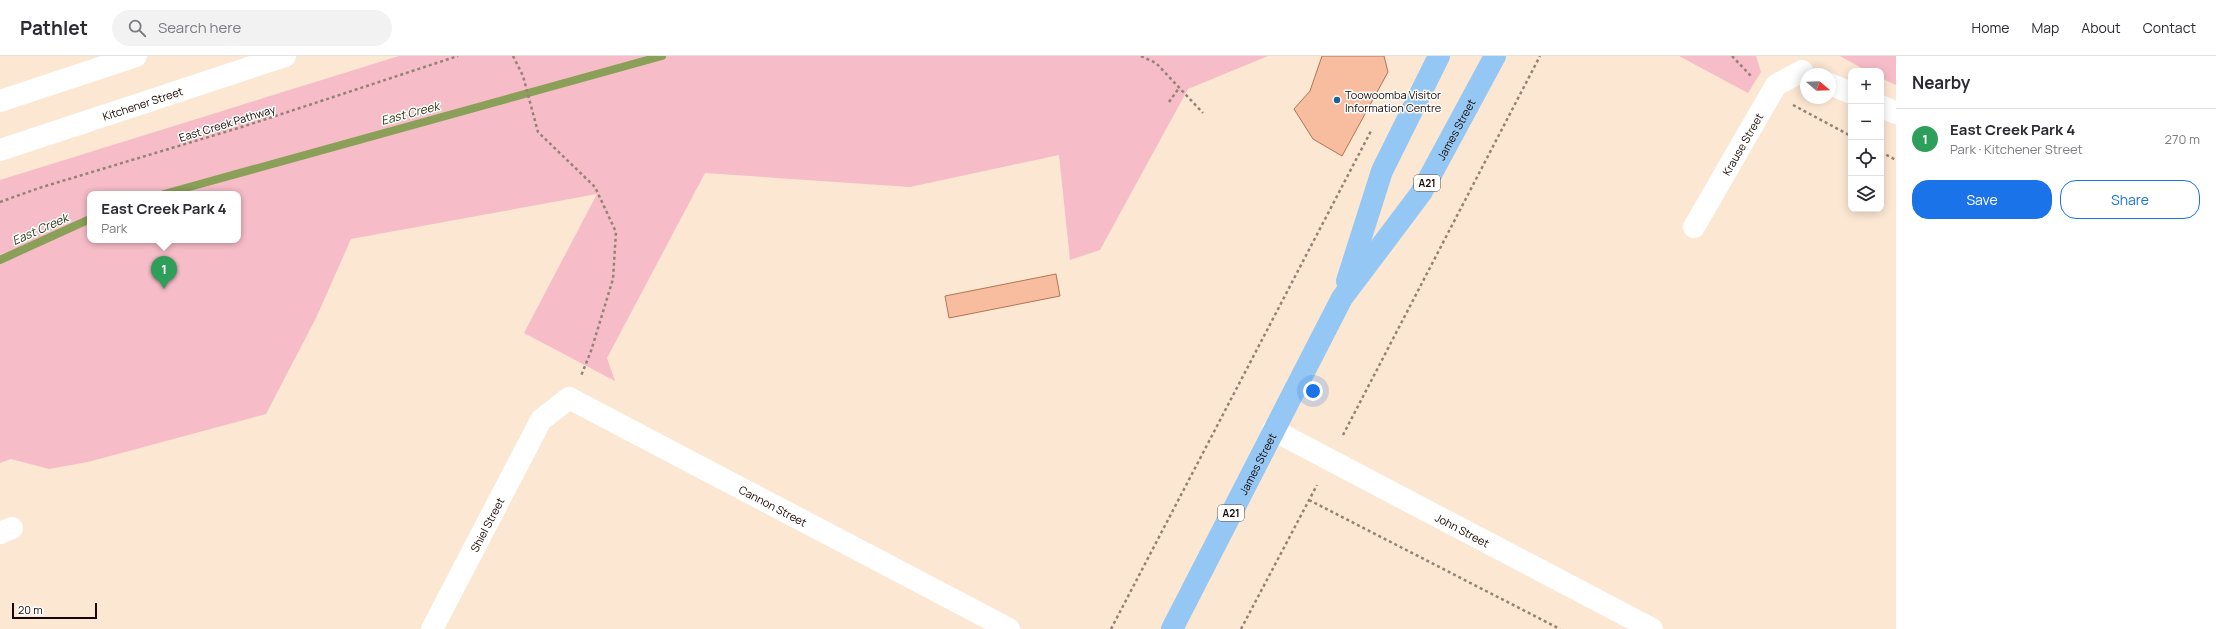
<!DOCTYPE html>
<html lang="en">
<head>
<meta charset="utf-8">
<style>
  body { margin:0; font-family:Manrope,sans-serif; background:#f2f2f3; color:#2b2b33 }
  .controls { position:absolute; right:12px; top:12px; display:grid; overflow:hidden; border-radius:8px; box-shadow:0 2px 10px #0003 }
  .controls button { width:36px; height:36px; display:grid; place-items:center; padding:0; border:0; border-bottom:1px solid #e1e1e2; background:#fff; color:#2b2b33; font:20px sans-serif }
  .compass { position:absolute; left:1800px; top:12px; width:36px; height:36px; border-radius:50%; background:#fff; box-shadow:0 2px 10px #0003; rotate:109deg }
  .scale { position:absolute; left:12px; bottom:10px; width:85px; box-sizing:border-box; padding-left:4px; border:2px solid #170700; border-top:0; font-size:11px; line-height:14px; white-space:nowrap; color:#170700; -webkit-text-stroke:3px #fff; paint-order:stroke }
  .you { position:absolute; left:1313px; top:335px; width:14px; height:14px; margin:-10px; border:3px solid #fff; border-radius:50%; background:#1a73e8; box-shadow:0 0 0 6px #1a73e833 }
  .badge { display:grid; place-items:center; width:26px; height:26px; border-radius:50%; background:#1a73e8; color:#fff; font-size:13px; font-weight:700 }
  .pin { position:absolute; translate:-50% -33px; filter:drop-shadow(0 1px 2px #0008) }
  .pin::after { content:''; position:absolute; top:21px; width:14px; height:12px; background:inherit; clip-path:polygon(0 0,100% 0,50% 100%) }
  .popup { position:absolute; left:87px; top:135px; width:154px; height:52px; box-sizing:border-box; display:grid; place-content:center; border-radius:8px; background:#fff; filter:drop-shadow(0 1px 3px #0005); font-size:13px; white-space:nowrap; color:#7c7c81 }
  .popup b { font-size:15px; color:#2b2b33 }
  .popup::after { content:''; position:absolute; left:50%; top:100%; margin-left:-8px; border:8px solid transparent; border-top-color:#fff }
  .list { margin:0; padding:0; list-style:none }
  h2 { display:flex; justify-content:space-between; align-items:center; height:52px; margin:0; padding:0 16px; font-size:17px }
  h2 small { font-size:13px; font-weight:400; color:#7c7c81 }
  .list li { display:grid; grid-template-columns:26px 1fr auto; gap:12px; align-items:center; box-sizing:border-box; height:60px; padding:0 16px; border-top:1px solid #e1e1e2 }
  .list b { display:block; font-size:15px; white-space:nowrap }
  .list p { margin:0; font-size:13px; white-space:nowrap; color:#7c7c81 }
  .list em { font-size:13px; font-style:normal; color:#7c7c81 }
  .actions { display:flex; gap:8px; padding:12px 16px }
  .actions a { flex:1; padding:9px 0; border:1px solid #1a73e8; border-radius:16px; text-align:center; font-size:14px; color:#1a73e8 }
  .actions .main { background:#1a73e8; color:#fff }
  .icon { flex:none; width:22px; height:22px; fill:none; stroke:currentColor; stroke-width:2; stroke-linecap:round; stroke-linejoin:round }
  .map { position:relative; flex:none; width:1896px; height:573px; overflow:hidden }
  header { display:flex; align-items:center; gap:24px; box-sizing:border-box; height:56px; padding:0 20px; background:#fff; border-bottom:1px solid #e1e1e2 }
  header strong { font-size:19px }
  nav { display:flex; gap:22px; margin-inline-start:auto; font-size:14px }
  .search { width:280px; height:36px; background:#f2f2f3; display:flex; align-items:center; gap:10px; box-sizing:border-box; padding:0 14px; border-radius:22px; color:#7c7c81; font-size:15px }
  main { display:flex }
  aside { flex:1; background:#fff }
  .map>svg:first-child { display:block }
  .green { fill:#f6bcc7; fill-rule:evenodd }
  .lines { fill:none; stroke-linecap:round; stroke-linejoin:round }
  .stream { stroke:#8aa058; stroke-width:8 }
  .building { fill:#f8bc9f; stroke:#b17558 }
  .path { stroke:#958274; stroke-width:2.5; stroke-dasharray:3 3; stroke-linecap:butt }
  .minor { stroke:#fff; stroke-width:22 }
  .secondary { stroke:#fff; stroke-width:22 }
  .trunk { stroke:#94c7f3; stroke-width:22 }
  .poi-dot { fill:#1d6297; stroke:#fff; stroke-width:1.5 }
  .labels { text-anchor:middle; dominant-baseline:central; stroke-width:3; stroke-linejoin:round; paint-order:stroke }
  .shield { fill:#fff; stroke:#5d514c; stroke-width:1 }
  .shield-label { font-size:10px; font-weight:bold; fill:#170700 }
  .poi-label { font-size:11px; fill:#170700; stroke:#fff; text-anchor:start }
  .street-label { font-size:11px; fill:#170700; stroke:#fff }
  .water-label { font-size:12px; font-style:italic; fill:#2f3d15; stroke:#fff }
</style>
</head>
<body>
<header>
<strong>Pathlet</strong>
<div class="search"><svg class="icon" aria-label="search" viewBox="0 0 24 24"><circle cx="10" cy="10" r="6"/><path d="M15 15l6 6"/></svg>Search here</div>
<nav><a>Home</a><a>Map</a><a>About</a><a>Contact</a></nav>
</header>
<main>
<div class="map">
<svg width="1896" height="573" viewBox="0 0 1896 573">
  <rect width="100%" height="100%" fill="#fce7d3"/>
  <path class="green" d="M399 0H1268L1188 33 1100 194 1070 204 1059 99 910 131 705 117 607 302 615 325 524 277 597 138 351 183 316 262 266 358 88 406 49 413 11 403 0 407V124ZM90 138H238V184H90Z
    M1679 0H1756L1761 16 1748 37Z
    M1840 0H1896V29L1881 22V15H1867Z"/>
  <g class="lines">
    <path class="stream" d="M164 138 662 0
      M0 204 90 163"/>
  </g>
  <path class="building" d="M1322 0H1384L1388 16 1342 100 1313 83 1294 53 1310 35Z
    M1056 218 1060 240 949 262 945 240Z"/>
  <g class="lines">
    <path class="path" d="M513 0 523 20 538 76 595 131 616 176 613 223 591 295 581 320
      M1141 0 1156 7 1203 57
      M1732 0 1751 20
      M1169 46 1179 32
      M1793 49 1851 80
      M1881 96 1896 104
      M0 146 39 132 245 70 458 0
      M1343 379 1540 0
      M1309 444 1560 573
      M1111 573 1371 75
      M1241 573 1317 429"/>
    <g class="minor">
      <path d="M1830 28 1851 37"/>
      <path d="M1881 50 1896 57"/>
      <path id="s1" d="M1694 171 1776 29 1802 15"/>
      <path id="s2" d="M1273 374 1652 573"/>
      <path d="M0 477 12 472"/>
      <path id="s3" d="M432 573 541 364 569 342 1009 573"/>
    </g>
    <g class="secondary">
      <path d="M0 45 136 0"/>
      <path id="s4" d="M0 94 285 0"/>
    </g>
    <g class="trunk">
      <path d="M1347 225 1382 115 1439 0"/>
      <path id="s5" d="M1172 573 1342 242 1421 137 1495 0"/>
    </g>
  </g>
  <circle class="poi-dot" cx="1337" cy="44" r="4"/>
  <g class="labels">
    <g class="shield">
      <rect x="1414" y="119" width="26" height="16" rx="3"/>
      <rect x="1218" y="449" width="26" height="16" rx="3"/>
    </g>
    <g class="shield-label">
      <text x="1427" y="127">A21</text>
      <text x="1231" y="457">A21</text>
    </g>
    <g class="poi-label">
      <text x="1345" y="38">Toowoomba Visitor<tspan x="1345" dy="13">Information Centre</tspan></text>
    </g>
    <g class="street-label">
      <text stroke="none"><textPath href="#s4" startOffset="150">Kitchener Street</textPath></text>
      <text transform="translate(227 67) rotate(-17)">East Creek Pathway</text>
      <text stroke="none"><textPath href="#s5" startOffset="576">James Street</textPath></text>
      <text stroke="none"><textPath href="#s1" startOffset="96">Krause Street</textPath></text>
      <text stroke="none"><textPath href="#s5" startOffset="186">James Street</textPath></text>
      <text stroke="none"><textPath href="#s3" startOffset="502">Cannon Street</textPath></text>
      <text stroke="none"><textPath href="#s3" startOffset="118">Shiel Street</textPath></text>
      <text stroke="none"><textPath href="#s2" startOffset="214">John Street</textPath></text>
    </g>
    <g class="water-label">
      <text transform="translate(410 57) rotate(-15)">East Creek</text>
      <text transform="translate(40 173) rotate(-24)">East Creek</text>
    </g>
  </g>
</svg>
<div class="controls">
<button>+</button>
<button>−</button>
<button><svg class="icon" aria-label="locate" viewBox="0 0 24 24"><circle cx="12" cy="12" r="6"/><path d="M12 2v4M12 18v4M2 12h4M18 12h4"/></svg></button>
<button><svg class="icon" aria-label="layers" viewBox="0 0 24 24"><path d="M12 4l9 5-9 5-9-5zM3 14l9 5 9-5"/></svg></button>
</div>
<svg class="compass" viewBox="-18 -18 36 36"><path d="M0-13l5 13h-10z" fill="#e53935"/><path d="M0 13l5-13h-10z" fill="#7c7c81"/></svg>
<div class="scale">20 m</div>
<div class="you"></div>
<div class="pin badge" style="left:164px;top:233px;background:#2e9e5b">1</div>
<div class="popup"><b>East Creek Park 4</b>Park</div>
</div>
<aside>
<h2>Nearby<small></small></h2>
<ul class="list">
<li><span class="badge" style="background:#2e9e5b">1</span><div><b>East Creek Park 4</b><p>Park · Kitchener Street</p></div><em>270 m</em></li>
</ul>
<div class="actions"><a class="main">Save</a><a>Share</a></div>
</aside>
</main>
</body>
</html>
